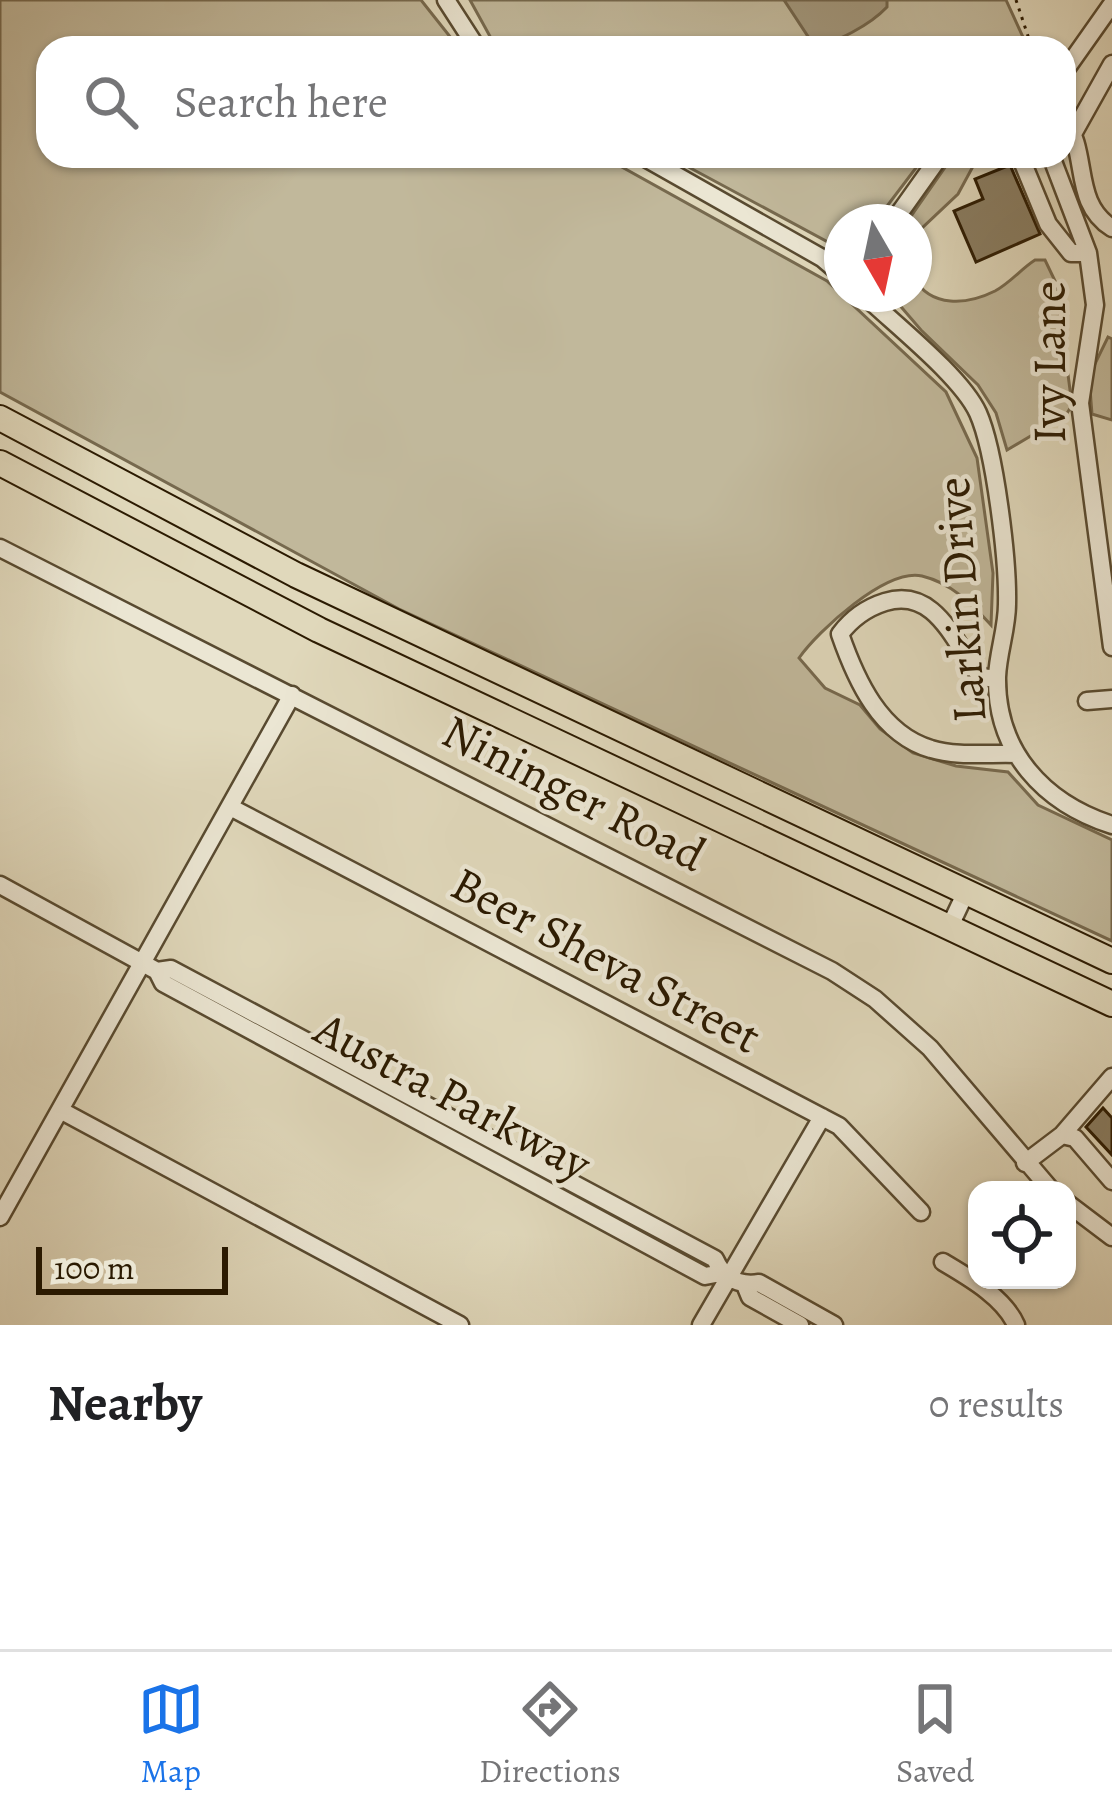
<!DOCTYPE html>
<html lang="en">
<head>
<meta charset="utf-8">
<style>
  body { margin:0; font-family:Alegreya,serif; background:#f6f6f6; color:#202124 }
  .controls { position:absolute; right:36px; bottom:36px; display:grid; overflow:hidden; border-radius:24px; box-shadow:0 3px 9px #0004 }
  .controls button { width:108px; height:108px; display:grid; place-items:center; padding:0; border:0; border-bottom:3px solid #e0e0e0; background:#fff; color:#202124; font:60px sans-serif }
  .compass { position:absolute; left:824px; top:204px; width:108px; height:108px; border-radius:50%; background:#fff; box-shadow:0 3px 9px #0004; rotate:171deg }
  .scale { position:absolute; left:36px; bottom:30px; width:192px; box-sizing:border-box; padding-left:12px; border:6px solid #2b1a01; border-top:0; font-size:33px; line-height:42px; white-space:nowrap; color:#2b1a01; -webkit-text-stroke:9px #ebe6d3; paint-order:stroke }
  .list { margin:0; padding:0; list-style:none }
  h2 { display:flex; justify-content:space-between; align-items:center; height:156px; margin:0; padding:0 48px; font-size:51px }
  h2 small { font-size:39px; font-weight:400; color:#757577 }
  .icon { flex:none; width:66px; height:66px; fill:none; stroke:currentColor; stroke-width:2; stroke-linecap:round; stroke-linejoin:round }
  .map { position:relative; flex:none; width:1112px; height:1325px; overflow:hidden }
  .search { position:absolute; background:#fff; box-shadow:0 3px 9px #0004; left:36px; right:36px; top:36px; height:132px; display:flex; align-items:center; gap:30px; box-sizing:border-box; padding:0 42px; border-radius:36px; color:#757577; font-size:45px }
  .sheet { height:324px; background:#fff }
  nav { display:flex; justify-content:space-around; align-items:center; box-sizing:border-box; height:168px; border-top:3px solid #e0e0e0; background:#fff; font-size:33px; color:#757577 }
  nav a { display:grid; justify-items:center; gap:6px }
  nav .on { color:#1a73e8 }
  .map>svg:first-child { display:block }
  .green { fill:#c1b89b; stroke:#76694e; stroke-width:3 }
  .water { fill:#a2977c; stroke:#72654b; stroke-width:3 }
  .building { fill:#897d62; stroke:#2b1a01; stroke-width:3 }
  .lines { fill:none; stroke-linecap:round; stroke-linejoin:round }
  .minor-casing { stroke:#584a30; stroke-width:21 }
  .highway-casing { stroke:#2b1a01; stroke-width:28 }
  .path { stroke:#2b1a01; stroke-width:3; stroke-dasharray:3 6; stroke-linecap:butt }
  .minor { stroke:#ebe6d3; stroke-width:16 }
  .highway { stroke:#e0d8bb; stroke-width:24 }
  .labels { text-anchor:middle; dominant-baseline:central; stroke-width:9; stroke-linejoin:round; paint-order:stroke }
  .street-label { font-size:48px; fill:#2b1a01; stroke:#ebe6d3 }
</style>
</head>
<body>
<div class="map">
<svg width="1112" height="1325" viewBox="0 0 1112 1325">
  <rect width="100%" height="100%" fill="#e0d8bb"/>
  <filter id="stains"><feTurbulence type="fractalNoise" baseFrequency=".00167" numOctaves="4"/><feColorMatrix values="0 0 0 0 .2 0 0 0 0 .09 0 0 0 0 .02 0 0 0 .5 -.17"/></filter>
  <radialGradient id="worn" r=".72"><stop offset=".6" stop-color="#630" stop-opacity="0"/><stop offset="1" stop-color="#630" stop-opacity=".3"/></radialGradient>
  <path class="green" d="M0 0H421L459 48H48V156H602L827 281 946 392 977 458 993 573 991 625C971 603 951 583 922 576 886 568 818 631 799 658L825 688 860 705 880 729 913 753 956 766 1008 772 1038 805 1112 840V941L399 609 0 392Z
    M470 0H1006L1028 48H502L492 40Z
    M668 156H925L875 222H842V245L828 242Z
    M953 156 977 159 958 194 920 230 914 242V222H907Z
    M1035 260H1045L1056 283 1072 405 1066 415 1007 450 996 413 978 385 921 330 890 294H914V278C931 308 967 305 995 291 1010 283 1021 269 1035 260Z
    M1108 337 1112 339V420L1092 414 1089 376Z"/>
  <path class="water" d="M784 0H887V7C872 23 834 46 813 44Z"/>
  <path class="building" d="M1010 165 1040 234 976 262 954 211 983 199 975 179Z
    M1103 1108 1112 1118V1155L1086 1127Z"/>
  <g class="lines">
    <defs>
      <path id="minor" d="M446 0 477 48
        M1064 72 1112 4
        M1064 119C1090 153 1071 202 1112 228
        M1074 132 1112 64
        M642 156 822 258 842 275
        M1020 156 1048 224 1071 253H1088
        M1051 156 1088 253 1095 305 1080 403 1112 647
        M893 222 940 156
        M863 294C894 324 961 376 978 413 995 451 1008 560 1007 604 1007 629 998 652 997 677 996 752 1044 803 1112 825
        M0 548 832 971 875 999 930 1048 1051 1190
        M997 679 981 677C955 646 937 586 885 602 866 608 852 618 840 634 856 680 880 734 931 749 956 757 990 753 1016 754
        M1087 701 1112 699
        M232 808 839 1126 921 1212
        M0 885 157 971 171 969 715 1259C723 1278 739 1286 759 1283L834 1325
        M949 928 966 892
        M157 971 163 983 705 1276 721 1273
        M60 1110 460 1325
        M1062 1135 1112 1077
        M1025 1163 1062 1135 1075 1138 1112 1181
        M1067 1203 1112 1237
        M0 1217 292 695
        M943 1262C968 1277 1004 1297 1016 1325
        M745 1285 750 1297 800 1325
        M701 1325 822 1117"/>
      <path id="highway" d="M0 418 296 575 1112 961
        M0 463 319 630 1112 1004"/>
    </defs>
    <use href="#minor" class="minor-casing"/>
    <use href="#highway" class="highway-casing"/>
    <path class="path" d="M1016 0 1032 48"/>
    <use href="#minor" class="minor"/>
    <use href="#highway" class="highway"/>
  </g>
  <g class="labels">
    <g class="street-label">
      <text transform="translate(1049 362) rotate(-90)">Ivy Lane</text>
      <text transform="translate(961 600) rotate(-94)">Larkin Drive</text>
      <text transform="translate(574 793) rotate(27)">Nininger Road</text>
      <text transform="translate(606 960) rotate(28)">Beer Sheva Street</text>
      <text transform="translate(453 1096) rotate(28)">Austra Parkway</text>
    </g>
  </g>
  <rect width="100%" height="100%" filter="url(#stains)"/>
  <rect width="100%" height="100%" fill="url(#worn)"/>
</svg>
<div class="controls">
<button><svg class="icon" aria-label="locate" viewBox="0 0 24 24"><circle cx="12" cy="12" r="6"/><path d="M12 2v4M12 18v4M2 12h4M18 12h4"/></svg></button>
</div>
<svg class="compass" viewBox="-18 -18 36 36"><path d="M0-13l5 13h-10z" fill="#e53935"/><path d="M0 13l5-13h-10z" fill="#757577"/></svg>
<div class="scale">100 m</div>
<div class="search"><svg class="icon" aria-label="search" viewBox="0 0 24 24"><circle cx="10" cy="10" r="6"/><path d="M15 15l6 6"/></svg>Search here</div>
</div>
<section class="sheet">
<h2>Nearby<small>0 results</small></h2>
<ul class="list">
</ul>
</section>
<nav>
<a class="on"><svg class="icon" aria-label="map" viewBox="0 0 24 24"><path d="M3 6l6-2 6 2 6-2v14l-6 2-6-2-6 2zM9 4v14M15 6v14"/></svg>Map</a>
<a><svg class="icon" aria-label="directions" viewBox="0 0 24 24"><path d="M12 3l9 9-9 9-9-9zM9 14v-3h6M13 9l2 2-2 2"/></svg>Directions</a>
<a><svg class="icon" aria-label="saved" viewBox="0 0 24 24"><path d="M7 4h10v16l-5-4-5 4z"/></svg>Saved</a>
</nav>
</body>
</html>
